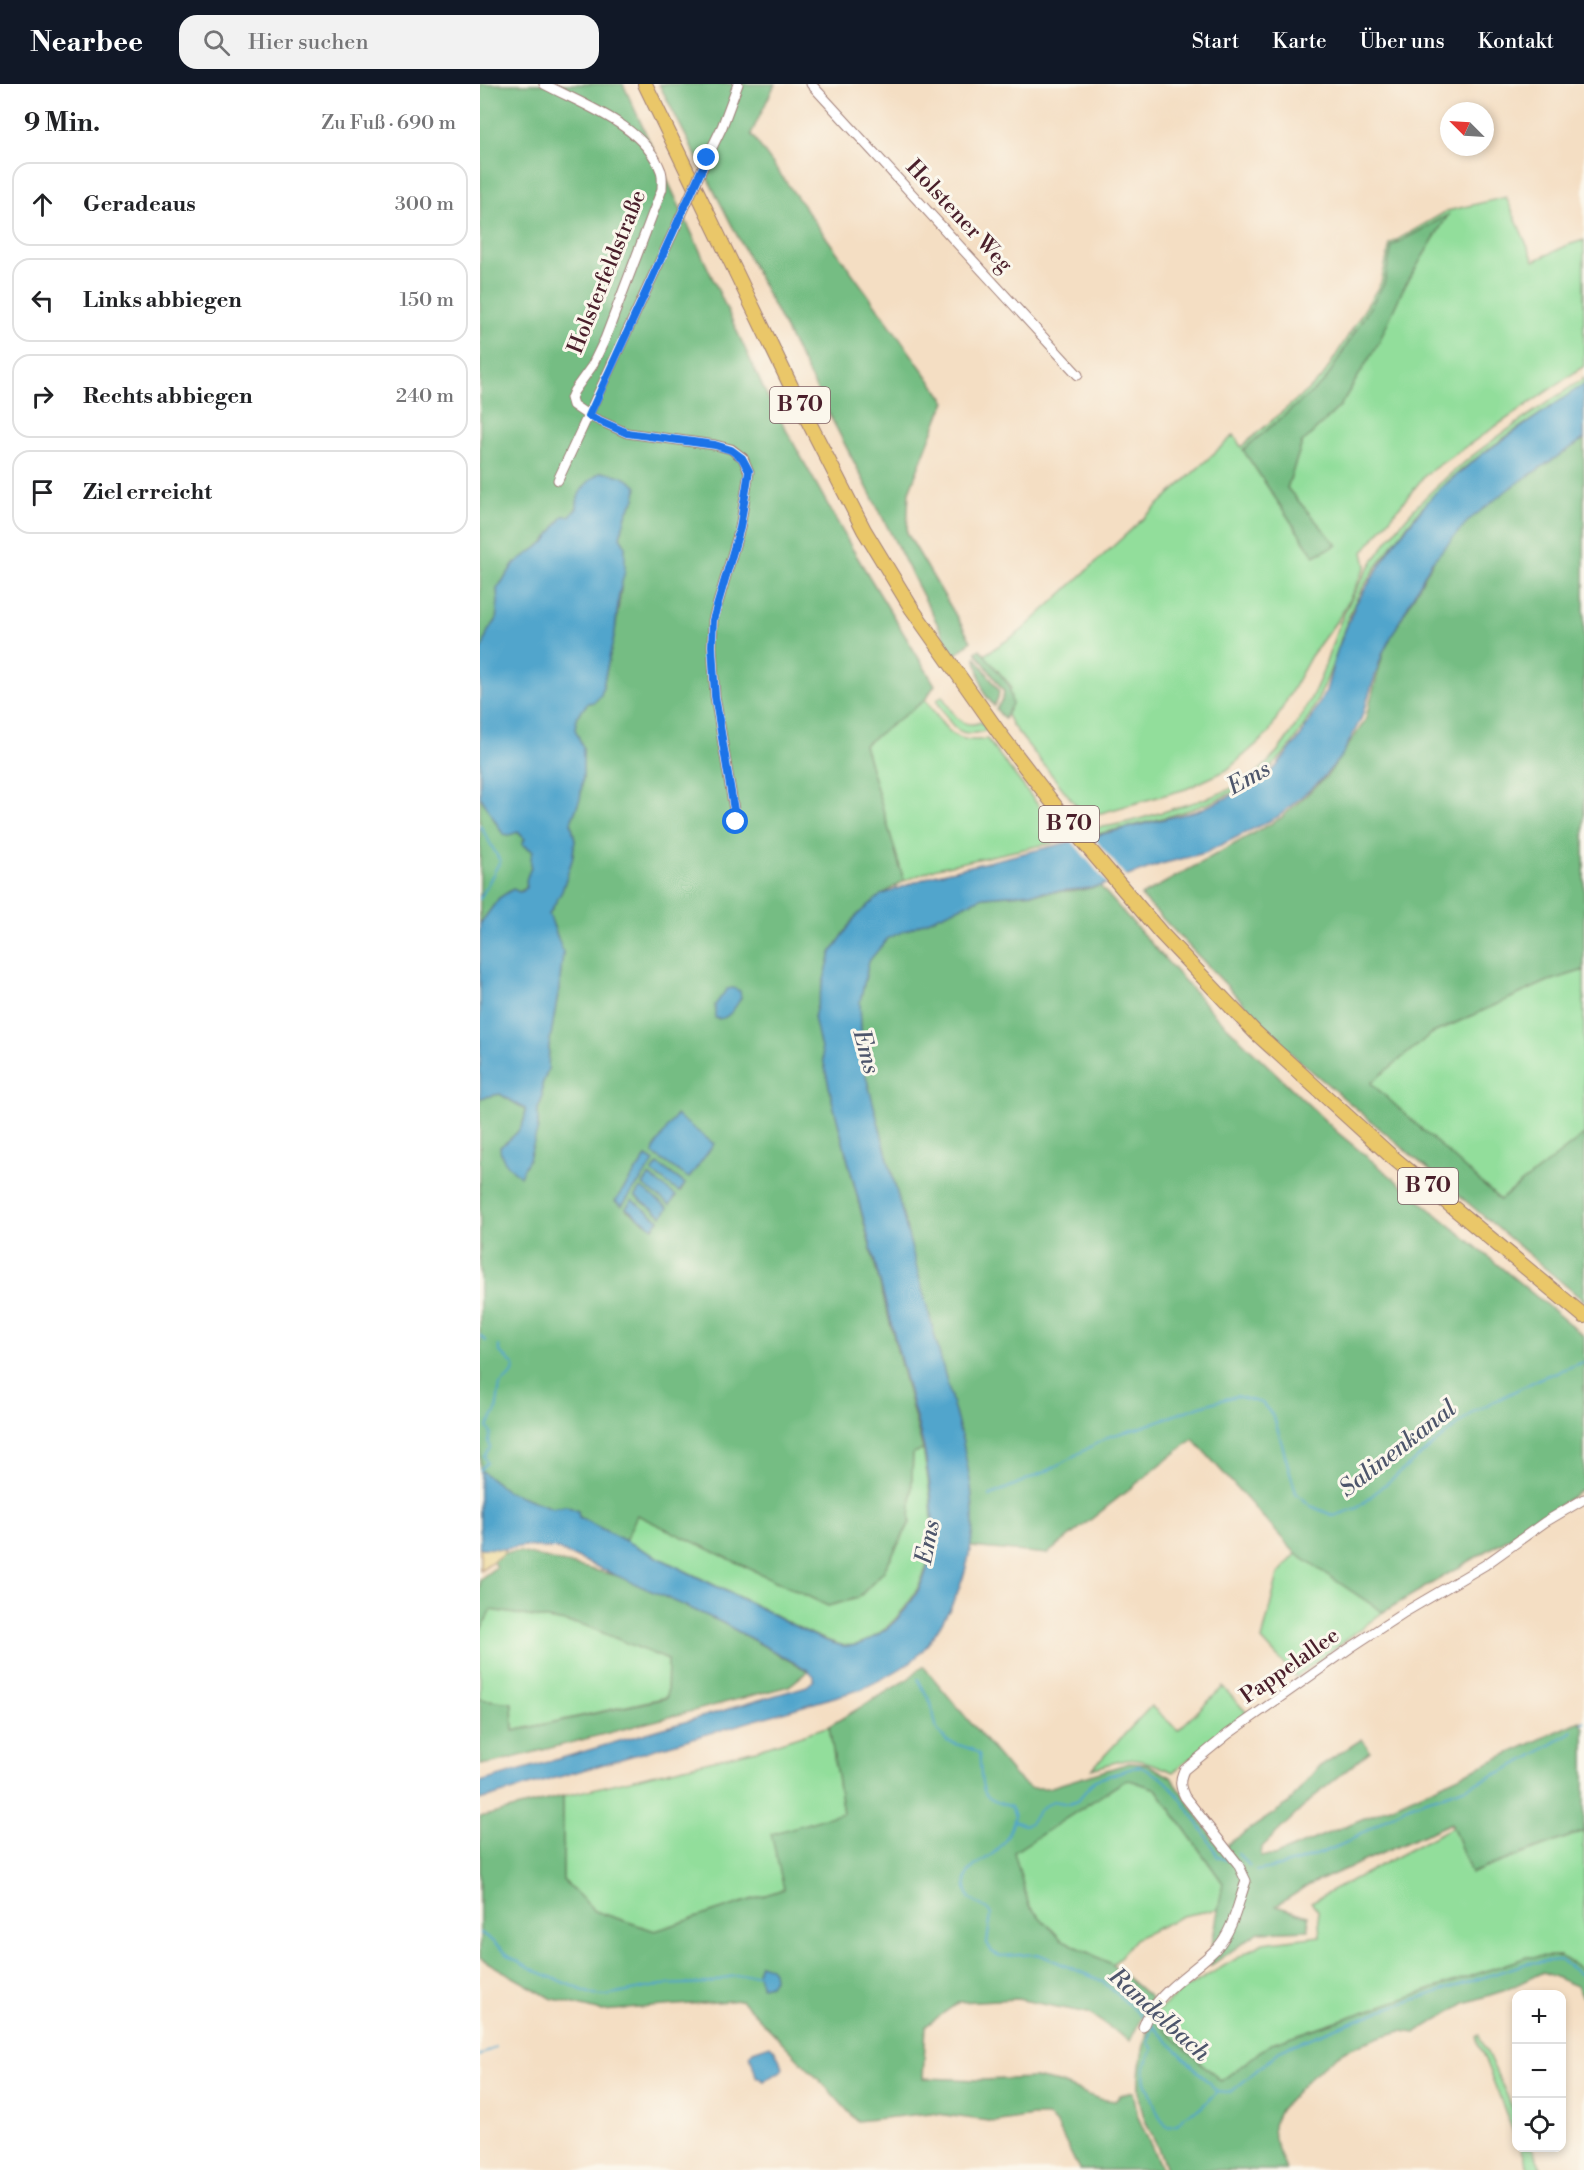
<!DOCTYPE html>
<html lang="de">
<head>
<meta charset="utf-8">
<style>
  body { margin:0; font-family:"Libre Bodoni",serif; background:#f2f2f2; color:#202124 }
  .controls { position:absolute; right:18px; bottom:18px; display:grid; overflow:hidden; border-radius:12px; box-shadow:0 3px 9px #0003 }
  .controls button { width:54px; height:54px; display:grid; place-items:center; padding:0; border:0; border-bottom:2px solid #e0e0e0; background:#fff; color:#202124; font:30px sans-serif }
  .compass { position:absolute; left:960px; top:18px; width:54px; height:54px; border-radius:50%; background:#fff; box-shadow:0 3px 9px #0003; rotate:294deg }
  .stop { position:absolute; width:18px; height:18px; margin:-14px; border:4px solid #1a73e8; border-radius:50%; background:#fff }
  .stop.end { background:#1a73e8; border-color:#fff; box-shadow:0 2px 6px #0008 }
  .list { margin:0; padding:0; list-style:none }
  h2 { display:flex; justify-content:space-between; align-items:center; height:78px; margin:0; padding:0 24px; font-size:26px }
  h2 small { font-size:20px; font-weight:400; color:#757577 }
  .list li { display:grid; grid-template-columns:39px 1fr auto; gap:18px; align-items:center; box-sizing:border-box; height:84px; margin:0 12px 12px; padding:0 12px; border:2px solid #e0e0e0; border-radius:18px }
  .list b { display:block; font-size:22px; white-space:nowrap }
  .list em { font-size:20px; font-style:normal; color:#757577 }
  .icon { flex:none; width:33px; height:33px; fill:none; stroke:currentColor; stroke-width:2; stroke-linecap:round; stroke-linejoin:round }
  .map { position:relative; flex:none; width:1104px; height:2086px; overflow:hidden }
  header { display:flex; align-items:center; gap:36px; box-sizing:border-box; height:84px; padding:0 30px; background:#111827; color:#fff }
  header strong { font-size:28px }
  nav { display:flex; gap:33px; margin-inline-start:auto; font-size:21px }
  .search { width:420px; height:54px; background:#f2f2f2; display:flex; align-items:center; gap:15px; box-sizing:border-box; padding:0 21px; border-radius:18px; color:#757577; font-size:22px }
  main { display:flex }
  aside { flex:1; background:#fff }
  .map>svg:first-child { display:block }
  .green { fill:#92de9b; stroke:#6e7e63; stroke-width:1.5; fill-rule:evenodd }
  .forest { fill:#75bd83; stroke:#606e57; stroke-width:1.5; fill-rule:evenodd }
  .sand { fill:#eeda9e; stroke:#9c7c64; stroke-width:1.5 }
  .water { fill:#51a5cc; stroke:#4e627c; stroke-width:1.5 }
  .pier { fill:#f4dec3 }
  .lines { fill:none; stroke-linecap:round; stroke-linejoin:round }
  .stream { stroke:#51a5cc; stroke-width:2 }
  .minor-casing { stroke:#9f7e77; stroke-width:11 }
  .primary-casing { stroke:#9f7e77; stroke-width:16 }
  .minor { stroke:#fff; stroke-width:9 }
  .primary { stroke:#eac769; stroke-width:14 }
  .minor-bridge-casing { stroke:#9f7e77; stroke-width:11; stroke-linecap:butt }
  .minor-bridge { stroke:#fff; stroke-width:9 }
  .route { stroke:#1a73e8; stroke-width:8 }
  .labels { text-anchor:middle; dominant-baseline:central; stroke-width:6; stroke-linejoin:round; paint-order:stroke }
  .shield { fill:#fbf7ec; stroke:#7f6065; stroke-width:1.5 }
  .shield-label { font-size:21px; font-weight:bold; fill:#4a1f2b }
  .street-label { font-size:22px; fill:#4a1f2b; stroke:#fbf7ec }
  .water-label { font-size:24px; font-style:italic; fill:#4d556b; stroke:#fbf7ec }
</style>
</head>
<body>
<header>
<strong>Nearbee</strong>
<div class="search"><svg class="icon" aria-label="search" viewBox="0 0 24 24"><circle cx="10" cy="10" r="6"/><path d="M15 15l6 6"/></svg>Hier suchen</div>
<nav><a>Start</a><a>Karte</a><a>Über uns</a><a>Kontakt</a></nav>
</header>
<main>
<aside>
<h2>9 Min.<small>Zu Fuß · 690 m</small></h2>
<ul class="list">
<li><svg class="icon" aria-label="ahead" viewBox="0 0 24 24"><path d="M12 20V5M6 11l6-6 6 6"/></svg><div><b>Geradeaus</b></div><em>300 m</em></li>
<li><svg class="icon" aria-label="left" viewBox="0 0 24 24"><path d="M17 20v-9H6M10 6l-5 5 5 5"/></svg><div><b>Links abbiegen</b></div><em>150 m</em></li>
<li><svg class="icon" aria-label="right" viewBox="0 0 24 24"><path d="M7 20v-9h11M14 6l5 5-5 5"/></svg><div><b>Rechts abbiegen</b></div><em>240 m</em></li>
<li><svg class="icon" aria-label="arrive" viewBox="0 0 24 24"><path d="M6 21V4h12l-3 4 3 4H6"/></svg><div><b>Ziel erreicht</b></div></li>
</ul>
</aside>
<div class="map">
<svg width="1104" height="2086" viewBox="0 0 1104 2086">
  <rect width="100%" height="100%" fill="#fbf7ec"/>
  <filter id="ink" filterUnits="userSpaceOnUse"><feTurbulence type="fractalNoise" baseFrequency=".0167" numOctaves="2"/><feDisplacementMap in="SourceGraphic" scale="12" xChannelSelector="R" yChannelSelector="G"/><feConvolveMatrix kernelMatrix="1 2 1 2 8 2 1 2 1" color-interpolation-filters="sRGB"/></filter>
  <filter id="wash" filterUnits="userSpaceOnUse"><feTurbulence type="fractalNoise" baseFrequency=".008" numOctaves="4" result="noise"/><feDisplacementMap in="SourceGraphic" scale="24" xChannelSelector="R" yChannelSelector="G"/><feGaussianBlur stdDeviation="1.35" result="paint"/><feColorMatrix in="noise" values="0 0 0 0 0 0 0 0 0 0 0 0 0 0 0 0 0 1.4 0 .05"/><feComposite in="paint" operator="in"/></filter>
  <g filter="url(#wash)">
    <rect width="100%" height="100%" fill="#f4dec3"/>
    <path class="green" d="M1026 113 1054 177 1088 161 1104 156V282L946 390 883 468 886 482 861 531 831 572 788 650 747 686 706 705 621 729H602L532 641 527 631 531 602 504 571 540 548 754 351 761 363 842 294 901 199 910 160 967 127ZM967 132 923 205 898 260 860 322 822 359 807 404 856 461 834 472 763 366 845 297 904 200 912 162Z
      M1104 294V301C1061 330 1014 358 974 392 952 410 933 433 916 456 902 475 884 499 874 520 862 545 857 572 846 597 833 629 814 665 786 687 738 725 671 737 613 751L606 743C620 747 670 732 686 727 714 718 746 710 770 694 800 674 829 622 842 590 849 571 854 552 862 534 876 502 897 469 920 441 971 379 1038 339 1104 294Z
      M462 612C472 627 480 647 501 638L507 646C476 657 471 640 457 617L459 614Z
      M445 616C465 642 470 661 507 655L585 756 457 784 424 797 384 661Z
      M1104 886V1051L1020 1116 890 999 951 950 1066 898Z
      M443 1366C455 1435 464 1491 407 1543 395 1553 378 1564 362 1561 335 1554 308 1538 284 1525 237 1502 191 1480 145 1457L156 1430 348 1522 378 1514 403 1488 430 1439 433 1369Z
      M816 1470 903 1528 816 1593 782 1556 798 1490Z
      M11 1526 104 1541 188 1576 187 1613 33 1647 32 1619 0 1615V1547Z
      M743 1603 767 1629 693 1688C655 1671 651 1673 612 1685L671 1622 698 1646Z
      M349 1642 363 1729 304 1805 175 1847 115 1827 83 1796V1712L276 1666Z
      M647 1695 676 1705 743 1799 739 1825 702 1832 655 1855 633 1881 581 1855 549 1822 533 1768Z
      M974 1742 992 1789 1104 1747V1887L1080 1872 1047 1873 792 1959 741 1997 671 1933 701 1907 783 1859 840 1852 838 1826 831 1818Z
      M999 1951 1036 2031V2055L996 1953Z
      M1040 2064H1052L1062 2086H1049Z"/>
    <path class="forest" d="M0 0H143L285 308 373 466 455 601 445 616 384 661 424 797 401 811 376 832 351 869 335 933 352 1016 443 1366 433 1369 430 1438 403 1488 378 1514 348 1522 157 1431 145 1457 99 1433 98 1427 86 1422 72 1424 27 1407 0 1386V1014L20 1010 45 1025C47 1043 33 1053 20 1063L58 1044V1025L62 1015V1001L68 985 69 962 79 905 83 868 69 830 82 807 92 776 95 756 91 738 100 715 103 692V664L95 645 97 632 108 619 114 618 121 611 135 548 141 505 145 461 140 453 147 428 155 415 97 424 90 432H83L65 458 35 479 17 505 18 518 16 537 8 547 3 564 0 567ZM166 1073 173 1078 142 1122 135 1117ZM178 1080 205 1100 200 1108 172 1088ZM169 1093 196 1113 190 1120 163 1100ZM160 1104 187 1124 182 1132 155 1112ZM152 1117 179 1136 173 1144 146 1125Z
      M179 0H295L271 50 466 318 460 329 429 408 427 449 491 557 474 572Z
      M968 131 923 205 898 260 860 322 822 359 807 404 857 461 834 472 763 366 845 297 904 200 912 162Z
      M1104 340V886L1066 898 951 950 891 999 1020 1116 1104 1051V1217L814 972 661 812 801 734 847 692 885 637 904 566 965 456 1078 356Z
      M500 565 529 601 532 620 524 635 516 625 522 616 524 608 496 568Z
      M495 572 519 607 518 614 514 622 504 609Z
      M0 712 23 750 29 751 37 748 45 755 42 760 53 767C48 780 54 802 39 808L33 805 19 814 0 840Z
      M620 802 733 929 857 1048 1104 1252V1404L1056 1438 903 1528 816 1470 713 1355 567 1470 491 1463 492 1412 483 1359 382 977 380 918 389 877 407 854 503 813 602 806Z
      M40 1468 142 1493 241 1538 328 1587 309 1602 9 1680H0V1615L32 1619 33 1647 187 1614 188 1576 104 1541 11 1526 0 1547V1495L16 1483 12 1476 24 1469Z
      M443 1582 535 1692 550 1704H568L649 1679 667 1680 691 1693 744 1770 748 1760 809 1719 837 1684 882 1655 890 1667 835 1712 782 1763 781 1772H794L913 1722 1100 1637 1104 1645V1747L991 1789 971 1739 827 1802 796 1822 828 1832 829 1846 779 1848 730 1882 732 1860 743 1799 676 1705 647 1695 534 1768 549 1822 581 1855 633 1881 671 1914 650 1957 608 1929 537 1915 479 1918 446 1942 443 1994 501 1996 555 1994 579 1999 619 2015 635 2017 641 2011 653 2008 658 2033 682 2086H599L577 2041 567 2032H552L515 2038 451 2029 377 2037 346 2003 261 1916 122 1927 70 1914 0 1874V1733L83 1712V1796L115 1827 175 1847 304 1805 291 1750 363 1729 349 1642 428 1595Z
      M1080 1872 1104 1887V1916L1097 1902 1063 1888 1026 1906 985 1919 935 1949 921 1947 899 1953 866 1966 856 1972 829 1994 800 2026 793 2041 794 2055 806 2086H686C681 2066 669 2049 663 2030 653 1998 663 1964 671 1933L741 1997 792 1959 1047 1873Z"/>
    <path class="sand" d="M2 1463 25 1465 24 1469 0 1486V1464Z"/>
    <path class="water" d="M1104 300V355L1030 404 989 436 951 479 903 568 881 635 862 671 842 695 799 732 725 769 681 780 620 802 602 805 503 813 408 854 389 877 380 918 382 977 483 1359C486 1377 491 1395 492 1413 497 1456 485 1503 461 1540 453 1553 445 1566 433 1576 418 1588 399 1596 382 1605L0 1716V1698L327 1602 334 1596V1592L328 1586 241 1538 77 1465 44 1462 25 1465 0 1464V1386L27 1407 72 1424 86 1422 98 1427 99 1433C160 1465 221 1495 282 1525 302 1535 344 1560 365 1562 382 1563 397 1552 410 1542 466 1491 455 1431 444 1364L352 1016 334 933 351 869 376 832 401 811 454 791 717 727 762 707 795 684 821 652 846 607 857 567 876 519 915 458 955 409 1001 371Z
      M121 388C135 390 147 392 157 403L155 415 147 428 140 453 145 461V487L139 510 135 548 121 611 114 618 108 619 97 632 95 645 103 664V692L100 715 91 738 95 756 92 776 82 807 69 830 83 868 79 905 69 962 68 985 62 1001V1015L58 1025V1044L49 1075 40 1092C30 1084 20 1076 20 1063 33 1053 47 1043 45 1025L20 1010 0 1014V840L19 814 33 805 39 808 43 807 47 802C44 793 50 790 51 782 51 776 50 774 53 767L42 760 45 755 38 748 29 751 23 750 0 712V567L3 563 8 547 16 537 18 518 17 505 35 479 65 458 83 432H90L97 424C95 409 109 396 121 388Z
      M253 904 260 907 261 914C255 923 248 938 235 934V921L247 905Z
      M196 1031 234 1060 209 1094 173 1070 174 1064Z
      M166 1073 174 1078 142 1122 135 1117Z
      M178 1080 205 1100 199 1108 172 1088Z
      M169 1092 196 1112 190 1121 163 1101Z
      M161 1104 188 1124 182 1132 155 1112Z
      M152 1116 179 1136 173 1144 146 1124Z
      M280 1880 289 1883 293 1888 294 1895 290 1901 282 1903 277 1888Z
      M290 1961 294 1965 303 1983 301 1987 284 1997 276 1992 270 1971 273 1967Z"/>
    <path class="pier" d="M611 750 648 795 629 802 590 755Z"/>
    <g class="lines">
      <path class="stream" d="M0 741 20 777 0 815
        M0 1251 6 1257
        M0 1386 7 1378 4 1372 10 1364 9 1357 11 1350 7 1343 16 1327 20 1301 33 1289 34 1281 19 1267V1262
        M509 1412 569 1386 630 1352 656 1345 720 1322 756 1312 782 1319 794 1333 816 1409 831 1422 854 1432 877 1424 993 1328 1063 1293 1104 1278
        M438 1595 451 1619 457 1646 467 1657 491 1665 499 1670C501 1681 500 1707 508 1713 513 1718 524 1720 531 1723L535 1732C532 1744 528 1756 518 1765 501 1783 475 1782 490 1815L507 1825 511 1830 507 1859 512 1868 520 1872 558 1870 622 1897 664 1934
        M1102 1640 1104 1638
        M534 1737 544 1741 550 1739 561 1724 573 1717 589 1720 597 1717 615 1696 659 1682C666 1686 677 1690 683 1695 697 1706 730 1756 737 1772L746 1776
        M758 1770 770 1782
        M776 1787C805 1782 836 1772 863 1760 888 1748 909 1730 935 1720 946 1715 958 1713 970 1709 1012 1694 1055 1673 1092 1647
        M0 1849C13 1855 19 1865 31 1873 39 1879 48 1881 56 1887L114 1911 126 1912 182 1901 230 1899 248 1893 277 1890
        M669 1938 737 2007 745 2009 751 2008 802 1965 908 1924 1048 1879 1080 1876 1104 1893
        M673 1944 668 1958 673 1965C671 1971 666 1975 665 1982 664 1987 664 1997 666 2001 669 2007 669 2003 671 2009 674 2022 678 2033 687 2043L697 2041 706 2031 722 2023 737 2007
        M0 1972 16 1963"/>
    </g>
  </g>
  <g filter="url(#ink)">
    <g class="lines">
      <defs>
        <path id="minor" d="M64 0C103 21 164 41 181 87 183 92 182 99 182 105L125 255 112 282 94 307 91 314 93 321 109 332 147 349 235 361 251 365 263 374 269 388 260 444 233 536 232 562 235 612 256 738
          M331 0 598 291
          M227 74 242 43 258 0
          M78 396 199 136
          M663 1943C676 1907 710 1891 736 1865 753 1847 758 1819 766 1797L758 1780 705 1713C700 1703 699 1697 704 1686L748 1650 870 1564 925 1528 1005 1481 1065 1438 1104 1415"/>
        <path id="primary" d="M165 0 321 323 384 446 432 525 520 650 599 753 681 849 775 948 911 1072 1104 1232"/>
      </defs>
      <use href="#minor" class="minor-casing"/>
      <use href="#primary" class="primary-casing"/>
      <use href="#minor" class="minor"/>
      <use href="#primary" class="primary"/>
      <defs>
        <path id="minor-bridge" d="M199 136 227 74"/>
      </defs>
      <use href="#minor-bridge" class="minor-bridge-casing"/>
      <use href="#minor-bridge" class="minor-bridge"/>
    </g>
  </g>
  <g class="lines" filter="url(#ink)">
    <path class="route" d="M227 74 109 332 147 349 235 361 251 366 262 374 269 387 260 444 233 536 232 562 235 612 256 738"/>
  </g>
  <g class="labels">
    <g class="shield">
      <rect x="290" y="303" width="60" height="36" rx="4.5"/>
      <rect x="559" y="722" width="60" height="36" rx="4.5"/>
      <rect x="918" y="1084" width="60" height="36" rx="4.5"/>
    </g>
    <g class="shield-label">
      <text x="320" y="321">B 70</text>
      <text x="589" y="740">B 70</text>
      <text x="948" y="1102">B 70</text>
    </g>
    <g class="street-label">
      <text transform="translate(479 132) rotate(47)">Holstener Weg</text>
      <text transform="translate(127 188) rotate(-68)">Holsterfeldstraße</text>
      <text transform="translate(810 1582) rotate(-35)">Pappelallee</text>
    </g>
    <g class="water-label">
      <text transform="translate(769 694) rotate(-29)">Ems</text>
      <text transform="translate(386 968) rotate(75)">Ems</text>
      <text transform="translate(918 1365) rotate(-38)">Salinenkanal</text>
      <text transform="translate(448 1458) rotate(-79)">Ems</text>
      <text transform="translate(679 1931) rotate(42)">Randelbach</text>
    </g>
  </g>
</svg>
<div class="controls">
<button>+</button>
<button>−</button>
<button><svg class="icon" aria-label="locate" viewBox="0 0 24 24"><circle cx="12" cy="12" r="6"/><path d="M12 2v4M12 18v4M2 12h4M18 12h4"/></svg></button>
</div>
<svg class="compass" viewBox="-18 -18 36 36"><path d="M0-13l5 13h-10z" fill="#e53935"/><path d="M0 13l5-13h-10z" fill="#757577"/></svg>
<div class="stop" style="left:256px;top:738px"></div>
<div class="stop end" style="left:227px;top:74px"></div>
</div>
</main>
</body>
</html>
